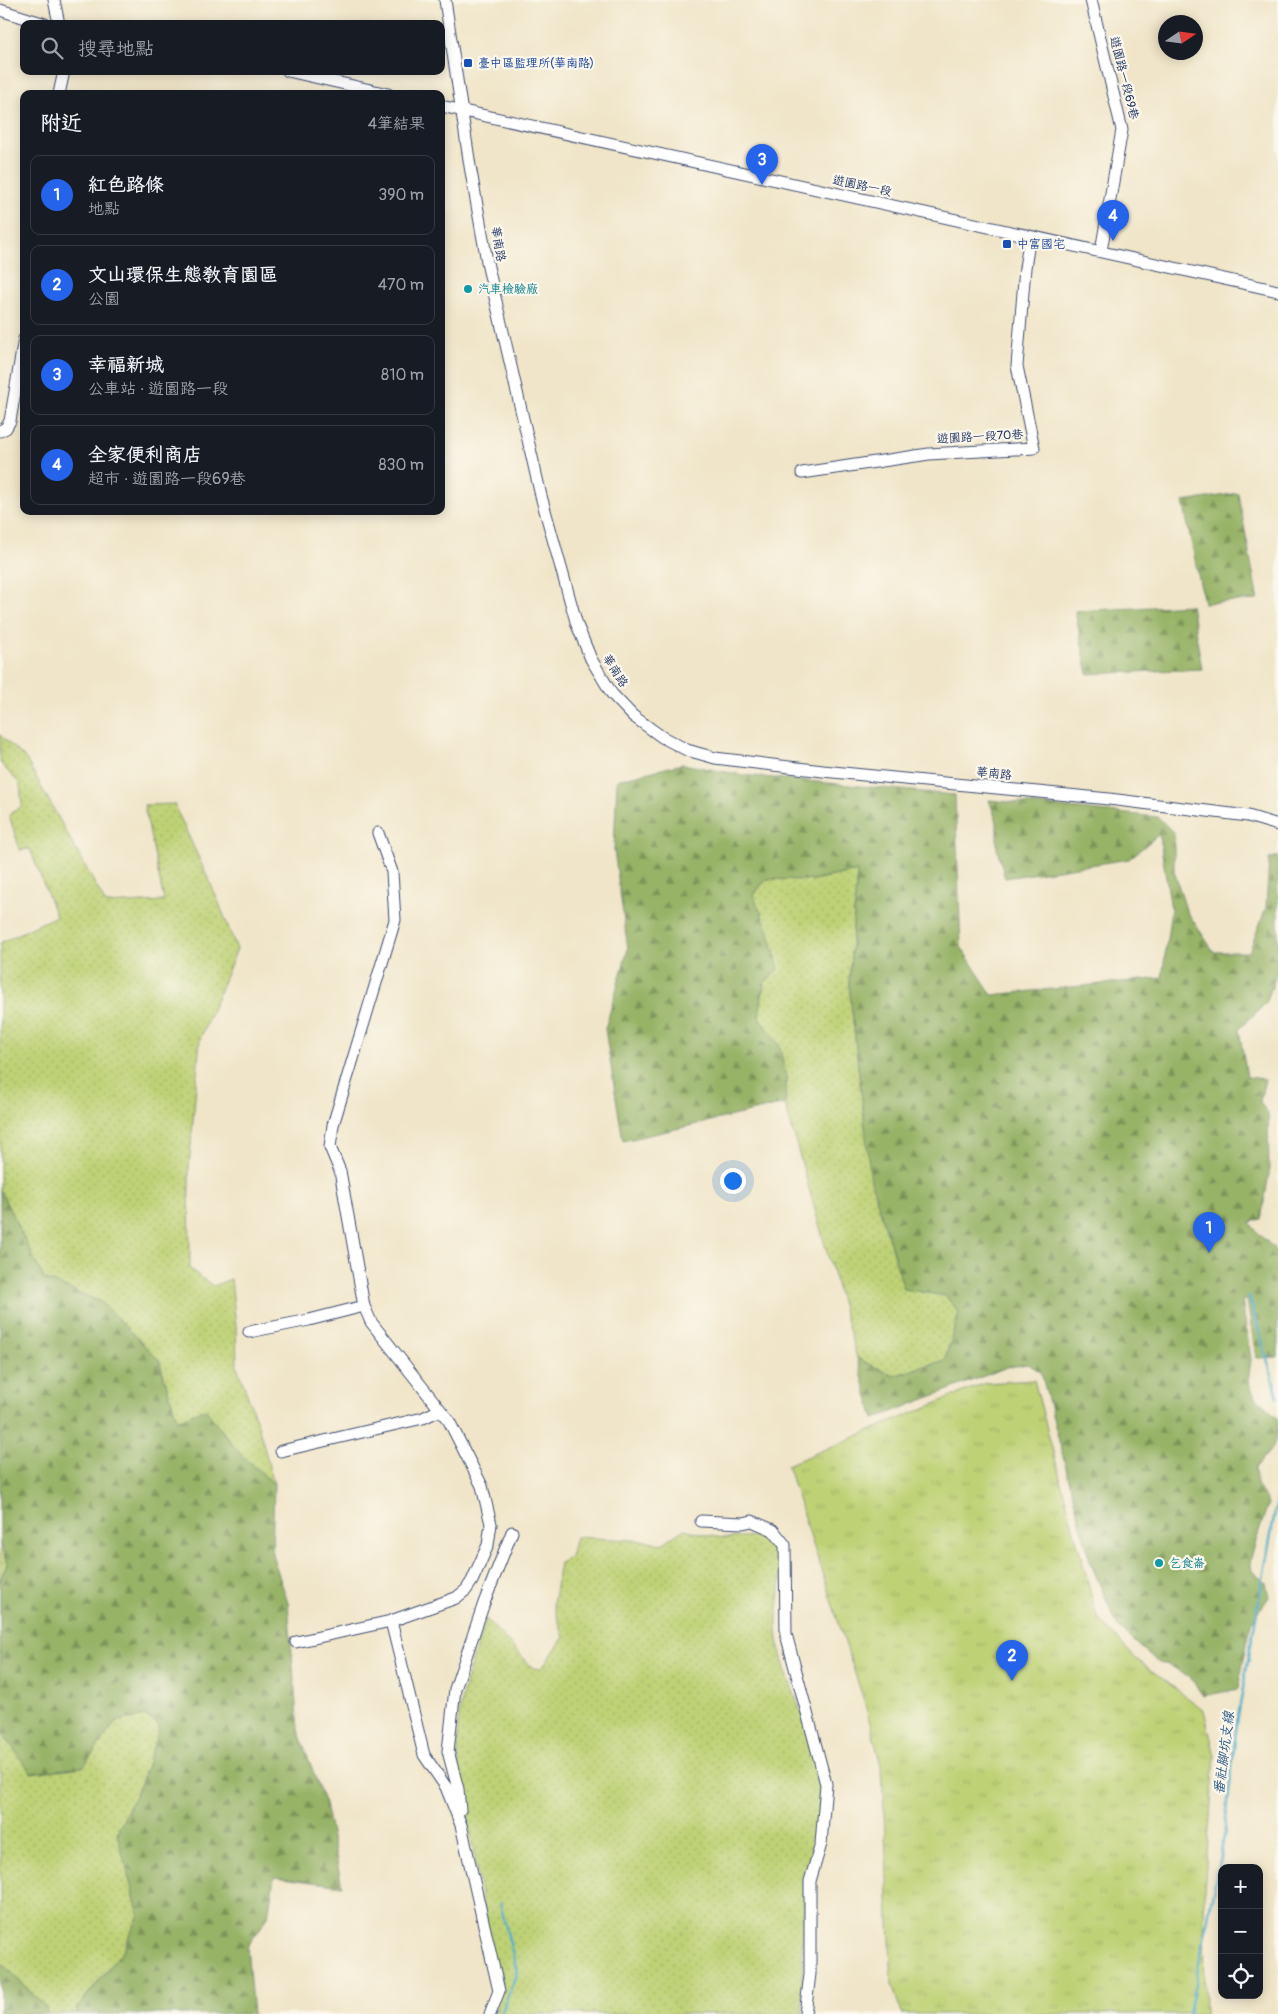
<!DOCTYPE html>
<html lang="zh-TW">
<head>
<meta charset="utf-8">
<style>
  body { margin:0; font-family:Pangolin,"LXGW WenKai TC",sans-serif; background:#242831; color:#f1f3f6 }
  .controls { position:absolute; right:15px; bottom:15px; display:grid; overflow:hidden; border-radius:10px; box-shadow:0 2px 12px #0003 }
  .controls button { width:45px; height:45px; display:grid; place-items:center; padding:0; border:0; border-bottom:1px solid #363941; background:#171b24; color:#f1f3f6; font:25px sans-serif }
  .compass { position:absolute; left:1158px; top:15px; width:45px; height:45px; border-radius:50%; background:#171b24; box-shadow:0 2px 12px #0003; rotate:77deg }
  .you { position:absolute; left:732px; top:1180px; width:18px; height:18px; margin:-12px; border:4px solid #fff; border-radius:50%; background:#1a73e8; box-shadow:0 0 0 8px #1a73e833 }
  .badge { display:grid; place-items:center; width:32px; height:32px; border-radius:50%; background:#2563eb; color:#fff; font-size:16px; font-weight:700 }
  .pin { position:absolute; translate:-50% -41px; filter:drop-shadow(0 1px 2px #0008) }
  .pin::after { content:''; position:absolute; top:26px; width:18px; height:15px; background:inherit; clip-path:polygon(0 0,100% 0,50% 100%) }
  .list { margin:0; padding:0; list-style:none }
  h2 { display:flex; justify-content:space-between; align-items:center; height:65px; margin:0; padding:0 20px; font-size:21px }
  h2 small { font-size:16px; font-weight:400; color:#9ea1a6 }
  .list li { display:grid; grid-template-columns:32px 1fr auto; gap:15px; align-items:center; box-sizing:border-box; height:80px; margin:0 10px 10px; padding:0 10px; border:1px solid #363941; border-radius:10px }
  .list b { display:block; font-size:19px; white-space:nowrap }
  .list p { margin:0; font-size:16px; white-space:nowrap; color:#9ea1a6 }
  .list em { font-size:16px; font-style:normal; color:#9ea1a6 }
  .icon { flex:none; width:28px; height:28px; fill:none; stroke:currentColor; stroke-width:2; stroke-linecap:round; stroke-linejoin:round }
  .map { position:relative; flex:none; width:1278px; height:2014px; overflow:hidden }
  .search { position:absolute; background:#171b24; box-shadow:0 2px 12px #0003; left:20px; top:20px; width:425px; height:55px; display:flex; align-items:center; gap:12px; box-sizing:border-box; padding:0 18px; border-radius:10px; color:#9ea1a6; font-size:19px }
  .panel { position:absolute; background:#171b24; box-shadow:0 2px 12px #0003; left:20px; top:90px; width:425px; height:425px; border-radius:10px }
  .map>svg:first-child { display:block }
  .grass { fill:url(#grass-dots); stroke:#6c806a }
  .forest { fill:url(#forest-firs); stroke:#587162 }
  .park { fill:url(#park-tufts); stroke:#6c806a }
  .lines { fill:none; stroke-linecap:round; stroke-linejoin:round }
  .stream { stroke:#4babca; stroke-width:2.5 }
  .minor-casing { stroke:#3b4a6e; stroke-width:13 }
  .minor { stroke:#fff; stroke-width:11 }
  .transit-dot { fill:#1a4fb4; stroke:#fbf7ec; stroke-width:2 }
  .culture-dot { fill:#0f9aa8; stroke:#fbf7ec; stroke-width:2 }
  .labels { text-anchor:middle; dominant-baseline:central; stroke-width:4.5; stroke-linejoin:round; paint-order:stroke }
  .transit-label { font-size:12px; fill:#164399; stroke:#fbf7ec; text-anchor:start }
  .street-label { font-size:12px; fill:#1b2f5e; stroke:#fbf7ec }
  .culture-label { font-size:12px; fill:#0d838f; stroke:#fbf7ec; text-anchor:start }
  .water-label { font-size:14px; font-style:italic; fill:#2c5a84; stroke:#fbf7ec }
</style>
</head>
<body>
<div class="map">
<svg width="1278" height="2014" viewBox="0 0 1278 2014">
  <defs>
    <pattern id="grass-dots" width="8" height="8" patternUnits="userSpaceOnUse" patternTransform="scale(1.25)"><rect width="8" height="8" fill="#bed175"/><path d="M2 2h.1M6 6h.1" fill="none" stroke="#a3b468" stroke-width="1.8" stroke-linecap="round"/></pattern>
    <pattern id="forest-firs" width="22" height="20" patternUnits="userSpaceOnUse" patternTransform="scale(1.25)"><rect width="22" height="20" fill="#96b366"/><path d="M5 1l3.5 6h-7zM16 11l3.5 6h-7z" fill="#7a9257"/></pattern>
    <pattern id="park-tufts" width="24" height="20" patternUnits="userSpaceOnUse" patternTransform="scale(1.25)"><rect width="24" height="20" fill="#bed175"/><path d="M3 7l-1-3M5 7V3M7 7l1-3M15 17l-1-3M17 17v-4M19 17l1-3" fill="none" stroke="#a3b468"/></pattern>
  </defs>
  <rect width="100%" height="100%" fill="#fbf7ec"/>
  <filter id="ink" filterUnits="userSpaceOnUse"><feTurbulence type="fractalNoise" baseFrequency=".02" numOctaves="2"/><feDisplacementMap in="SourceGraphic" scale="10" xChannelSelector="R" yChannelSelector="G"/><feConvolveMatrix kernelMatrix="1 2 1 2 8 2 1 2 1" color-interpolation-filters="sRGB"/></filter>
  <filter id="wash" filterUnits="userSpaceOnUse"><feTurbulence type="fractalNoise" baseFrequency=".0096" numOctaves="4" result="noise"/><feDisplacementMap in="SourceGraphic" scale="20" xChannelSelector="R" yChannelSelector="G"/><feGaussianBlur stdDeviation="1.12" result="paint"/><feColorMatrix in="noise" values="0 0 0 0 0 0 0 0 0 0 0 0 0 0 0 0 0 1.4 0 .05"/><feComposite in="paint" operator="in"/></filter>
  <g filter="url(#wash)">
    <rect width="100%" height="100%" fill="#f0e5c8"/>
    <path class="grass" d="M0 735 26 759 106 904 164 901 144 805 174 804 217 898 237 949 200 1039 189 1168 190 1269 213 1286 231 1279 236 1326 237 1366 259 1428 274 1484 240 1454 205 1409 177 1420 159 1360 101 1302 44 1279 0 1190V943L56 916 30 849 20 850 9 815 22 806 20 784 0 763Z
      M857 871 849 984 861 1091 904 1289 946 1296 959 1313 945 1360 893 1376 857 1358 785 1104 786 1076 779 1045 758 1017 764 983 753 895 767 879 813 880Z
      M684 1529C697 1532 711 1537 725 1538 740 1539 760 1531 772 1543 791 1563 774 1607 777 1632 782 1683 815 1727 821 1777 825 1811 809 1847 806 1881 801 1926 802 1970 803 2014H496L497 1989 459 1766C452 1710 469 1671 486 1619L533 1668H542L564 1637 553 1604 560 1563 571 1556 576 1537 649 1541 662 1544Z
      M0 1543 7 1564 0 1582Z
      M146 1716 161 1726 141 1783 117 1833 139 1915 124 1949 76 2009 78 2014H48L45 2007 0 1961V1730L2 1734 83 1767 116 1721Z"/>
    <path class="forest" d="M1238 493 1258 600 1204 603 1183 502Z
      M1191 605 1202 669 1088 674 1075 611Z
      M682 764 743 775 955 795 961 947 992 995 1162 978 1171 909 1159 834 1129 859 1005 878 997 848V822L989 800 1158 817 1174 833V871L1186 910 1214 952H1249L1266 908 1269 859 1278 856V970L1266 1003 1239 1029 1247 1077 1265 1079 1260 1102 1268 1114 1269 1174 1261 1219 1250 1222C1257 1235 1270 1242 1278 1254V1357L1256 1358 1247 1299 1242 1301 1251 1360 1248 1381 1255 1397 1278 1418C1278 1446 1272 1448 1255 1468L1256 1482 1268 1504 1250 1560 1252 1571 1266 1583 1269 1597 1251 1623 1238 1689 1203 1696 1190 1677 1169 1665 1159 1663 1118 1627 1091 1564 1041 1372 1028 1364 1007 1367 874 1419 857 1358 893 1376 945 1360 959 1313 946 1296 904 1289 871 1181 849 984 857 871 813 880 767 879 753 895 768 929 779 969 764 983 759 1017 779 1045 786 1076 785 1104 623 1141 605 1029 628 949 614 850 617 780Z
      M0 1190 44 1279 101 1302 159 1360 177 1420 205 1409 240 1454 274 1484 272 1554 288 1603 298 1730 325 1804 342 1886 274 1877 268 1917 247 1947 253 2014H78L76 2010 124 1949 139 1915 117 1833 141 1783 160 1726 146 1716 116 1721 83 1767 31 1773 0 1730V1582L7 1564 0 1543Z
      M0 1961 45 2007 48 2014H0Z"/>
    <path class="park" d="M1034 1380 1097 1617 1135 1658 1204 1710 1215 1756 1204 1891 1205 2014H902L892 1985 882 1769 865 1704 787 1465 985 1383Z"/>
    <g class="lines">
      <path class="stream" d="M1249 1296 1278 1397
        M500 1903 517 1972 501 2014
        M1189 2014 1224 1837 1237 1722 1278 1495"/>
    </g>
  </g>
  <g filter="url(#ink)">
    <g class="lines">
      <defs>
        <path id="minor" d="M54 0 59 24
          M445 0 470 166 488 267 541 496 577 625 591 659 612 694 633 716 662 737 687 750 715 758 823 771 1109 799 1248 816 1278 825
          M1091 0 1122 130 1101 251
          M0 10 45 24
          M288 71 388 94
          M59 94 64 71
          M441 106 1278 291
          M0 431 6 428 10 421 24 339
          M802 473 929 454 1034 448 1017 366 1025 268 1029 242 1026 235
          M249 1332 309 1320 364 1306
          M281 1451 423 1418 440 1410
          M701 1521 743 1523 752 1521 773 1530 785 1545 786 1634 826 1784 821 1844 810 1881V1974L805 2014
          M391 1621 424 1755 446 1787 461 1825 499 1991 490 2014
          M296 1642 391 1621 456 1598 466 1590 472 1581 488 1545 491 1524 482 1486 449 1421 371 1322 364 1306 340 1171 330 1147 333 1125 395 920 392 872 378 833
          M460 1810 458 1789 448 1751 455 1689 484 1603 512 1532"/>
      </defs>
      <use href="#minor" class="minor-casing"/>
      <use href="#minor" class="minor"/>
    </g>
  </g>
  <g class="transit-dot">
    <rect x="463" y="58" width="10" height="10" rx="2.5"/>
    <rect x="1002" y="239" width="10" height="10" rx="2.5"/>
  </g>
  <g class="culture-dot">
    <circle cx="468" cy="289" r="5"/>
    <circle cx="1159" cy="1563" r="5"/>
  </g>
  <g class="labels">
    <g class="transit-label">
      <text x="478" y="63">臺中區監理所(華南路)</text>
      <text x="1017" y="244">中富國宅</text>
    </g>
    <g class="street-label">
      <text transform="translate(1124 78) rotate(76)">遊園路一段69巷</text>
      <text transform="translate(862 186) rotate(12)">遊園路一段</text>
      <text transform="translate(498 244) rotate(80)">華南路</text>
      <text transform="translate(980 437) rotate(-3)">遊園路一段70巷</text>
      <text transform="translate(615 671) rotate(58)">華南路</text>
      <text transform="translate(994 774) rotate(6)">華南路</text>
    </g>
    <g class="culture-label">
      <text x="478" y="289">汽車檢驗廠</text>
      <text x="1169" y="1563">乞食崙</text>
    </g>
    <g class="water-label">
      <text transform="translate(1224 1753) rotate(-83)">番社腳坑支線</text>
    </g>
  </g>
</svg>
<div class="controls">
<button>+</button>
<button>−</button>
<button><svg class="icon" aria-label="locate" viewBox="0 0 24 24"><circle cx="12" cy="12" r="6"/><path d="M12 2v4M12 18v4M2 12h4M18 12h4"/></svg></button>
</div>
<svg class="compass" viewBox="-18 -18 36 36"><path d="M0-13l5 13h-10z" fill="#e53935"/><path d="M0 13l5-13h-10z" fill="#9ea1a6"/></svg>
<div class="you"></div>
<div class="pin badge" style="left:1209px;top:1253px">1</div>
<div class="pin badge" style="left:1012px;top:1681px">2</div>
<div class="pin badge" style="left:762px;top:185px">3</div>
<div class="pin badge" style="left:1113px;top:241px">4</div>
<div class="search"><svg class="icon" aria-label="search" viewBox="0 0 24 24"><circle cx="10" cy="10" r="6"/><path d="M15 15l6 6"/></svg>搜尋地點</div>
<section class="panel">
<h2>附近<small>4筆結果</small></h2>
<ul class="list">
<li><span class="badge">1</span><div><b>紅色路條</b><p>地點</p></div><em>390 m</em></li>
<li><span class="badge">2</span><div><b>文山環保生態教育園區</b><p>公園</p></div><em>470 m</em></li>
<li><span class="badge">3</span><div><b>幸福新城</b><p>公車站 · 遊園路一段</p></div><em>810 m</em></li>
<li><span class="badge">4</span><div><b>全家便利商店</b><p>超市 · 遊園路一段69巷</p></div><em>830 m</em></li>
</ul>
</section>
</div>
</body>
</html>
